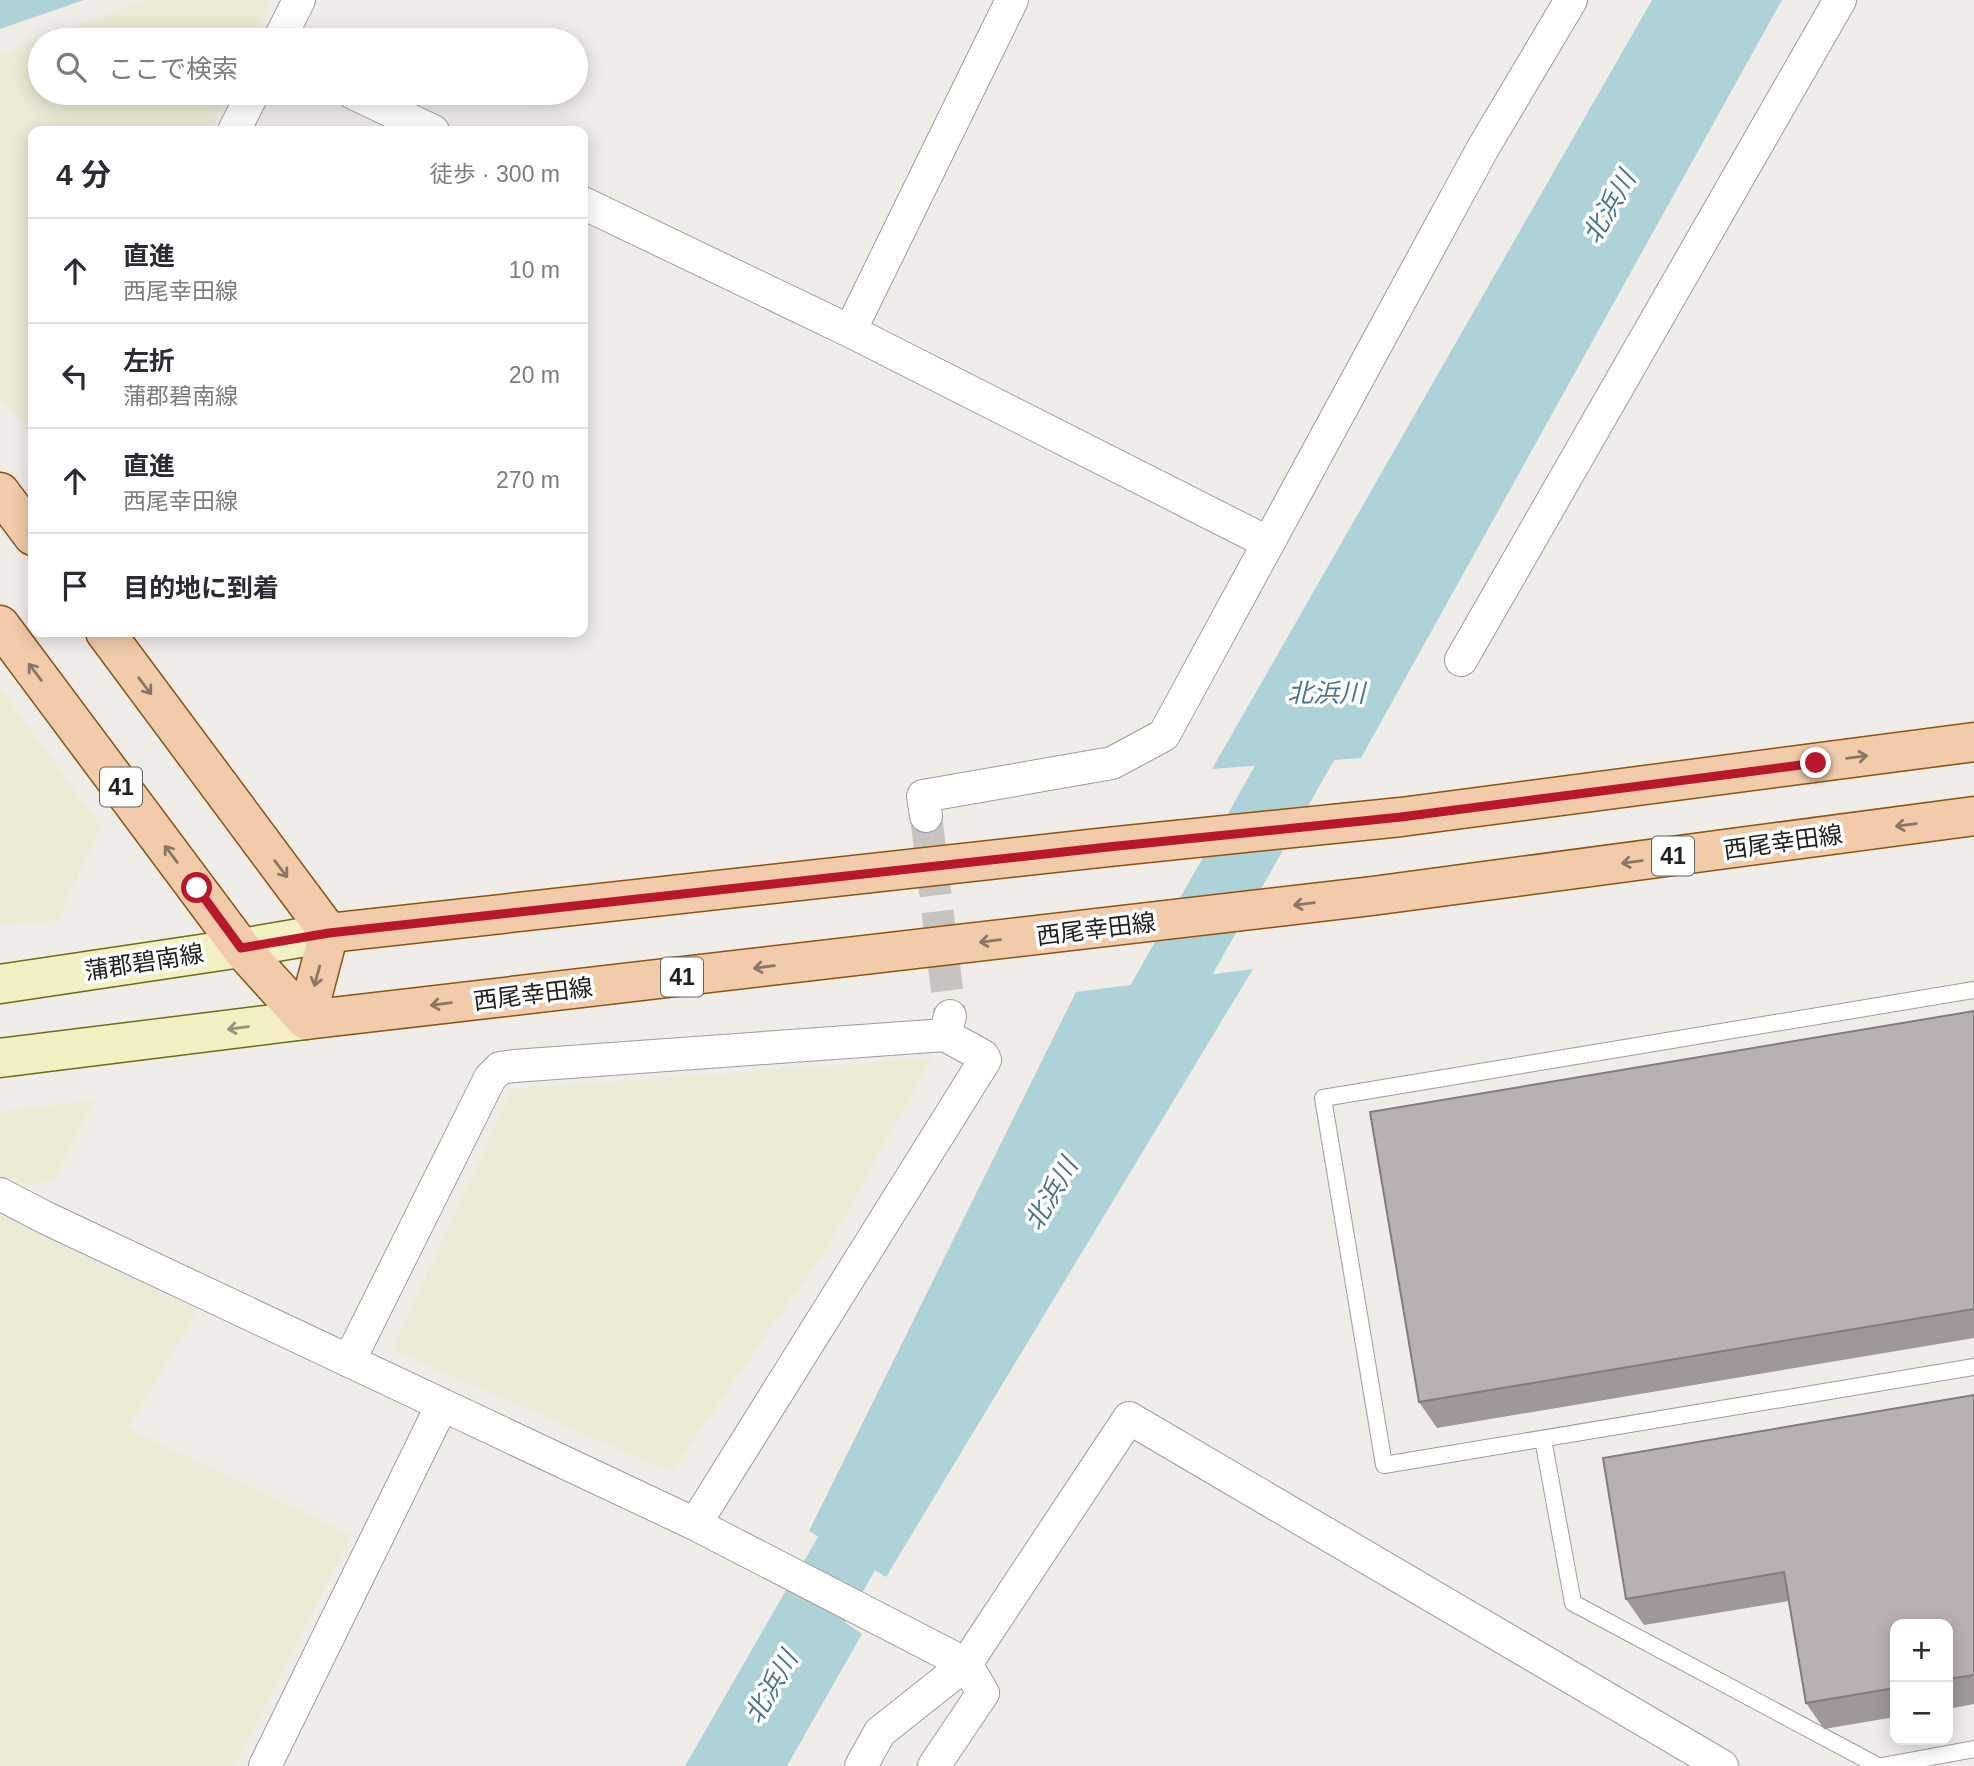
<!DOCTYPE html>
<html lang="ja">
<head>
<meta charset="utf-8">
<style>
  body { margin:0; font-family:Arial,"Noto Sans JP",sans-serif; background:#f2f2f3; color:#2b2b33 }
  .controls { position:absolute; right:21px; bottom:21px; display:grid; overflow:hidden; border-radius:14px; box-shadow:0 4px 18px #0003 }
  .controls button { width:63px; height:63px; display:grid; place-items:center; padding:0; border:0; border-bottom:2px solid #e1e1e2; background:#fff; color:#2b2b33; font:35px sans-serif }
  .stop { position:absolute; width:21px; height:21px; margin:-16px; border:5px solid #b9172a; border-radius:50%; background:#fff }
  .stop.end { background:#b9172a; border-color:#fff; box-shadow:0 2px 7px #0008 }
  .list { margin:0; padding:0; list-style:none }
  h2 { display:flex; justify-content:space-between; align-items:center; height:91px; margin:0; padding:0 28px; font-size:30px }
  h2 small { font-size:23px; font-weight:400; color:#7c7c81 }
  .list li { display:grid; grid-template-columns:46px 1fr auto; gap:21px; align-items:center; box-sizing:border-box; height:105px; padding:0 28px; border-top:2px solid #e1e1e2 }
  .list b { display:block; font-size:26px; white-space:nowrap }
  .list p { margin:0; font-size:23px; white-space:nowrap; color:#7c7c81 }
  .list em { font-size:23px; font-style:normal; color:#7c7c81 }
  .icon { flex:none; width:38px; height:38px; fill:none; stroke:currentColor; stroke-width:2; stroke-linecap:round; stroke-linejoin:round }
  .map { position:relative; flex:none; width:1974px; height:1766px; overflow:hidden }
  .search { position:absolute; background:#fff; box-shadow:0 4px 18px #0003; left:28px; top:28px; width:560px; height:77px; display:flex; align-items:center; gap:18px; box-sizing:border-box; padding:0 24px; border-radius:38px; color:#7c7c81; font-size:26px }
  .panel { position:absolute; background:#fff; box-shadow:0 4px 18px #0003; left:28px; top:126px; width:560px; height:511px; border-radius:14px }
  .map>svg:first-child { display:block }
  .farmland { fill:#ecebd6 }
  .water { fill:#add3d8 }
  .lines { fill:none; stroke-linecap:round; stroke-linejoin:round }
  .river { stroke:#add3d8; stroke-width:66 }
  .street-tunnel { stroke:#c6c3c0; stroke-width:32; stroke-dasharray:32 16; stroke-linecap:butt }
  .lane-casing { stroke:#9d9d9d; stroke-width:18 }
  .street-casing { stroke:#9d9d9d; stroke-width:34 }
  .secondary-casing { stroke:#6d6c12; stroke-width:41 }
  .primary-casing { stroke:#8b5411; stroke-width:41 }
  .lane { stroke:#fff; stroke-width:16 }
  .street { stroke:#fff; stroke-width:32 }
  .secondary { stroke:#f3f0c3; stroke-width:38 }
  .primary { stroke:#f2cbab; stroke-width:38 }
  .wall { fill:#9f9896 }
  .building { fill:#b9b1ae; stroke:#827c7a; stroke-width:2 }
  .oneway { stroke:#897666 }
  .oneway2 { stroke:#94927a }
  .route { stroke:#b9172a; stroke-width:9 }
  .labels { text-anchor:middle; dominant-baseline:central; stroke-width:7; stroke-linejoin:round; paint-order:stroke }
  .shield { fill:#fff; stroke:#636363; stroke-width:2 }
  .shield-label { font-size:23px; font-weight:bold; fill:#202020 }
  .street-label { font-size:24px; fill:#202020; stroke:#fff }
  .water-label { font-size:26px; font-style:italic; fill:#4c7690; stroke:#fff }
</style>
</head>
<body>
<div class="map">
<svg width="1974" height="1766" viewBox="0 0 1974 1766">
  <rect width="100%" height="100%" fill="#f0ece8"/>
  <path class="farmland" d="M143 0H272L253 40H40V93H227L208 131H33V438L0 396V55Z
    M0 688 101 826 58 920 0 925Z
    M932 1058 829 1245 671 1472 392 1350 512 1089Z
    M95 1100 55 1180 27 1186 0 1175V1112Z
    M0 1214 198 1310 128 1428 352 1536 234 1766H0Z"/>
  <path class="water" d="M0 0H84L0 29Z
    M1652 0H1782L1361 758 1212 769Z
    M1253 969 886 1577 809 1531 1076 992Z
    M789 1585 862 1634 787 1766H685Z"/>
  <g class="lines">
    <path class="river" d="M1127 1058 1340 683
      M726 1766 891 1475"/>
    <path class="street-tunnel" d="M926 816 950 1015"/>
    <defs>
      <path id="lane" d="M1974 990 1323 1098 1384 1465 1974 1367
        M1543 1439 1573 1603 1878 1766
        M1882 1766 1974 1749"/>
      <path id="street" d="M279 40 299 0
        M353 93 433 131
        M234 131 253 93
        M583 203 850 331 1267 542
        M850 331 1012 0
        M1461 660 1840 0
        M926 816 923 796 1112 763 1164 735 1483 148 1571 0
        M0 1194 46 1218 695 1524 966 1664 983 1693 934 1766
        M349 1361 490 1078 500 1068 514 1066 945 1035
        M695 1524 985 1060 983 1056 945 1035 950 1016
        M265 1766 442 1405
        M861 1766 880 1732 966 1664 1129 1418 1722 1766"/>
      <path id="secondary" d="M0 984 241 948 329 933
        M0 1058 306 1020"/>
      <path id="primary" d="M0 492 33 536
        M0 625 241 948 306 1020
        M105 632 329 933
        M329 933 1108 847 1401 817 1974 742
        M306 1020 1372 896 1974 816
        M306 1020 329 933"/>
    </defs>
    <use href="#lane" class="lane-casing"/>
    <use href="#street" class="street-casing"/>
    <use href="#secondary" class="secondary-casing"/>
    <use href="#primary" class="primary-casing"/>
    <use href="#lane" class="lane"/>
    <use href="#street" class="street"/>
    <use href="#secondary" class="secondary"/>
    <use href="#primary" class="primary"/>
  </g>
  <path class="wall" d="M1974 1011V1338L1437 1428 1419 1402Z
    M1974 1395V1704L1948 1709V1624H1895V1717L1824 1729 1806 1703 1789 1601 1644 1625 1626 1599Z"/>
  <path class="building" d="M1974 1011V1309L1419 1402 1370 1112Z
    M1974 1395V1675L1948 1679V1624H1895V1688L1806 1703 1784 1572 1626 1599 1603 1458Z"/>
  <defs><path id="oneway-shaft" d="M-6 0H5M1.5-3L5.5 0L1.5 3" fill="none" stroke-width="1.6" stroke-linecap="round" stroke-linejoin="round" transform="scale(1.75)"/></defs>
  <g class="oneway">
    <use href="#oneway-shaft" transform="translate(35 672) rotate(-127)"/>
    <use href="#oneway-shaft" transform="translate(145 686) rotate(53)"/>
    <use href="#oneway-shaft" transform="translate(1857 757) rotate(-7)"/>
    <use href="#oneway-shaft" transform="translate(1906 825) rotate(172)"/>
    <use href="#oneway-shaft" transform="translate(171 854) rotate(-127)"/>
    <use href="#oneway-shaft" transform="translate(1632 862) rotate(172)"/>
    <use href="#oneway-shaft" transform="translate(281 869) rotate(53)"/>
    <use href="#oneway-shaft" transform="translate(1304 904) rotate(173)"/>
    <use href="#oneway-shaft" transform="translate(990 941) rotate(173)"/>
    <use href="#oneway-shaft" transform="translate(764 967) rotate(173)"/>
    <use href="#oneway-shaft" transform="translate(317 976) rotate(105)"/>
    <use href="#oneway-shaft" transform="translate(441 1004) rotate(173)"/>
  </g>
  <use class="oneway2" href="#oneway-shaft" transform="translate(238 1028) rotate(173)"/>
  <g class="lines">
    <path class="route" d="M197 888 241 948 329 933 1108 847 1401 817 1816 763"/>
  </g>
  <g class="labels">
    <g class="shield">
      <rect x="100" y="767.5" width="42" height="39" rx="5"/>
      <rect x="1652" y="836.5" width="42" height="39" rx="5"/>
      <rect x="661" y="957.5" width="42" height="39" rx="5"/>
    </g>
    <g class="shield-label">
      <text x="121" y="787">41</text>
      <text x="1673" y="856">41</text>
      <text x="682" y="977">41</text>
    </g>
    <g class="street-label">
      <text transform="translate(1783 842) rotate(-8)">西尾幸田線</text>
      <text transform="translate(1096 929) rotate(-7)">西尾幸田線</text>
      <text transform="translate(144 962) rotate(-9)">蒲郡碧南線</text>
      <text transform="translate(533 994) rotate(-7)">西尾幸田線</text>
    </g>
    <g class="water-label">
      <text transform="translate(1609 207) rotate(-60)">北浜川</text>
      <text x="1326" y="693">北浜川</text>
      <text transform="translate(1051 1194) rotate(-60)">北浜川</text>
      <text transform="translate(771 1687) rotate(-60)">北浜川</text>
    </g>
  </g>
</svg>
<div class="controls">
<button>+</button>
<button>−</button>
</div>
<div class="stop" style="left:197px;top:888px"></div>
<div class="stop end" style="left:1816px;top:763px"></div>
<div class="search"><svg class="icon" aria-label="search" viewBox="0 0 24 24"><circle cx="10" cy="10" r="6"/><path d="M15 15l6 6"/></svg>ここで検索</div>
<section class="panel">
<h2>4 分<small>徒歩 · 300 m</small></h2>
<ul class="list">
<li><svg class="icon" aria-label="ahead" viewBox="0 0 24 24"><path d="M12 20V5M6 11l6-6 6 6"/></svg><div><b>直進</b><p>西尾幸田線</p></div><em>10 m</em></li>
<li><svg class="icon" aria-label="left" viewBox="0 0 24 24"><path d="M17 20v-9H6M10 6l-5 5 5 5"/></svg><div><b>左折</b><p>蒲郡碧南線</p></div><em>20 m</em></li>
<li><svg class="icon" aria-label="ahead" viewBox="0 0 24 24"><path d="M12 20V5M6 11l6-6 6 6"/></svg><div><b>直進</b><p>西尾幸田線</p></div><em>270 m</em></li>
<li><svg class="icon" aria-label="arrive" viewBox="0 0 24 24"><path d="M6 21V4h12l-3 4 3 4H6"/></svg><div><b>目的地に到着</b></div></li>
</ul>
</section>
</div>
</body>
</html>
